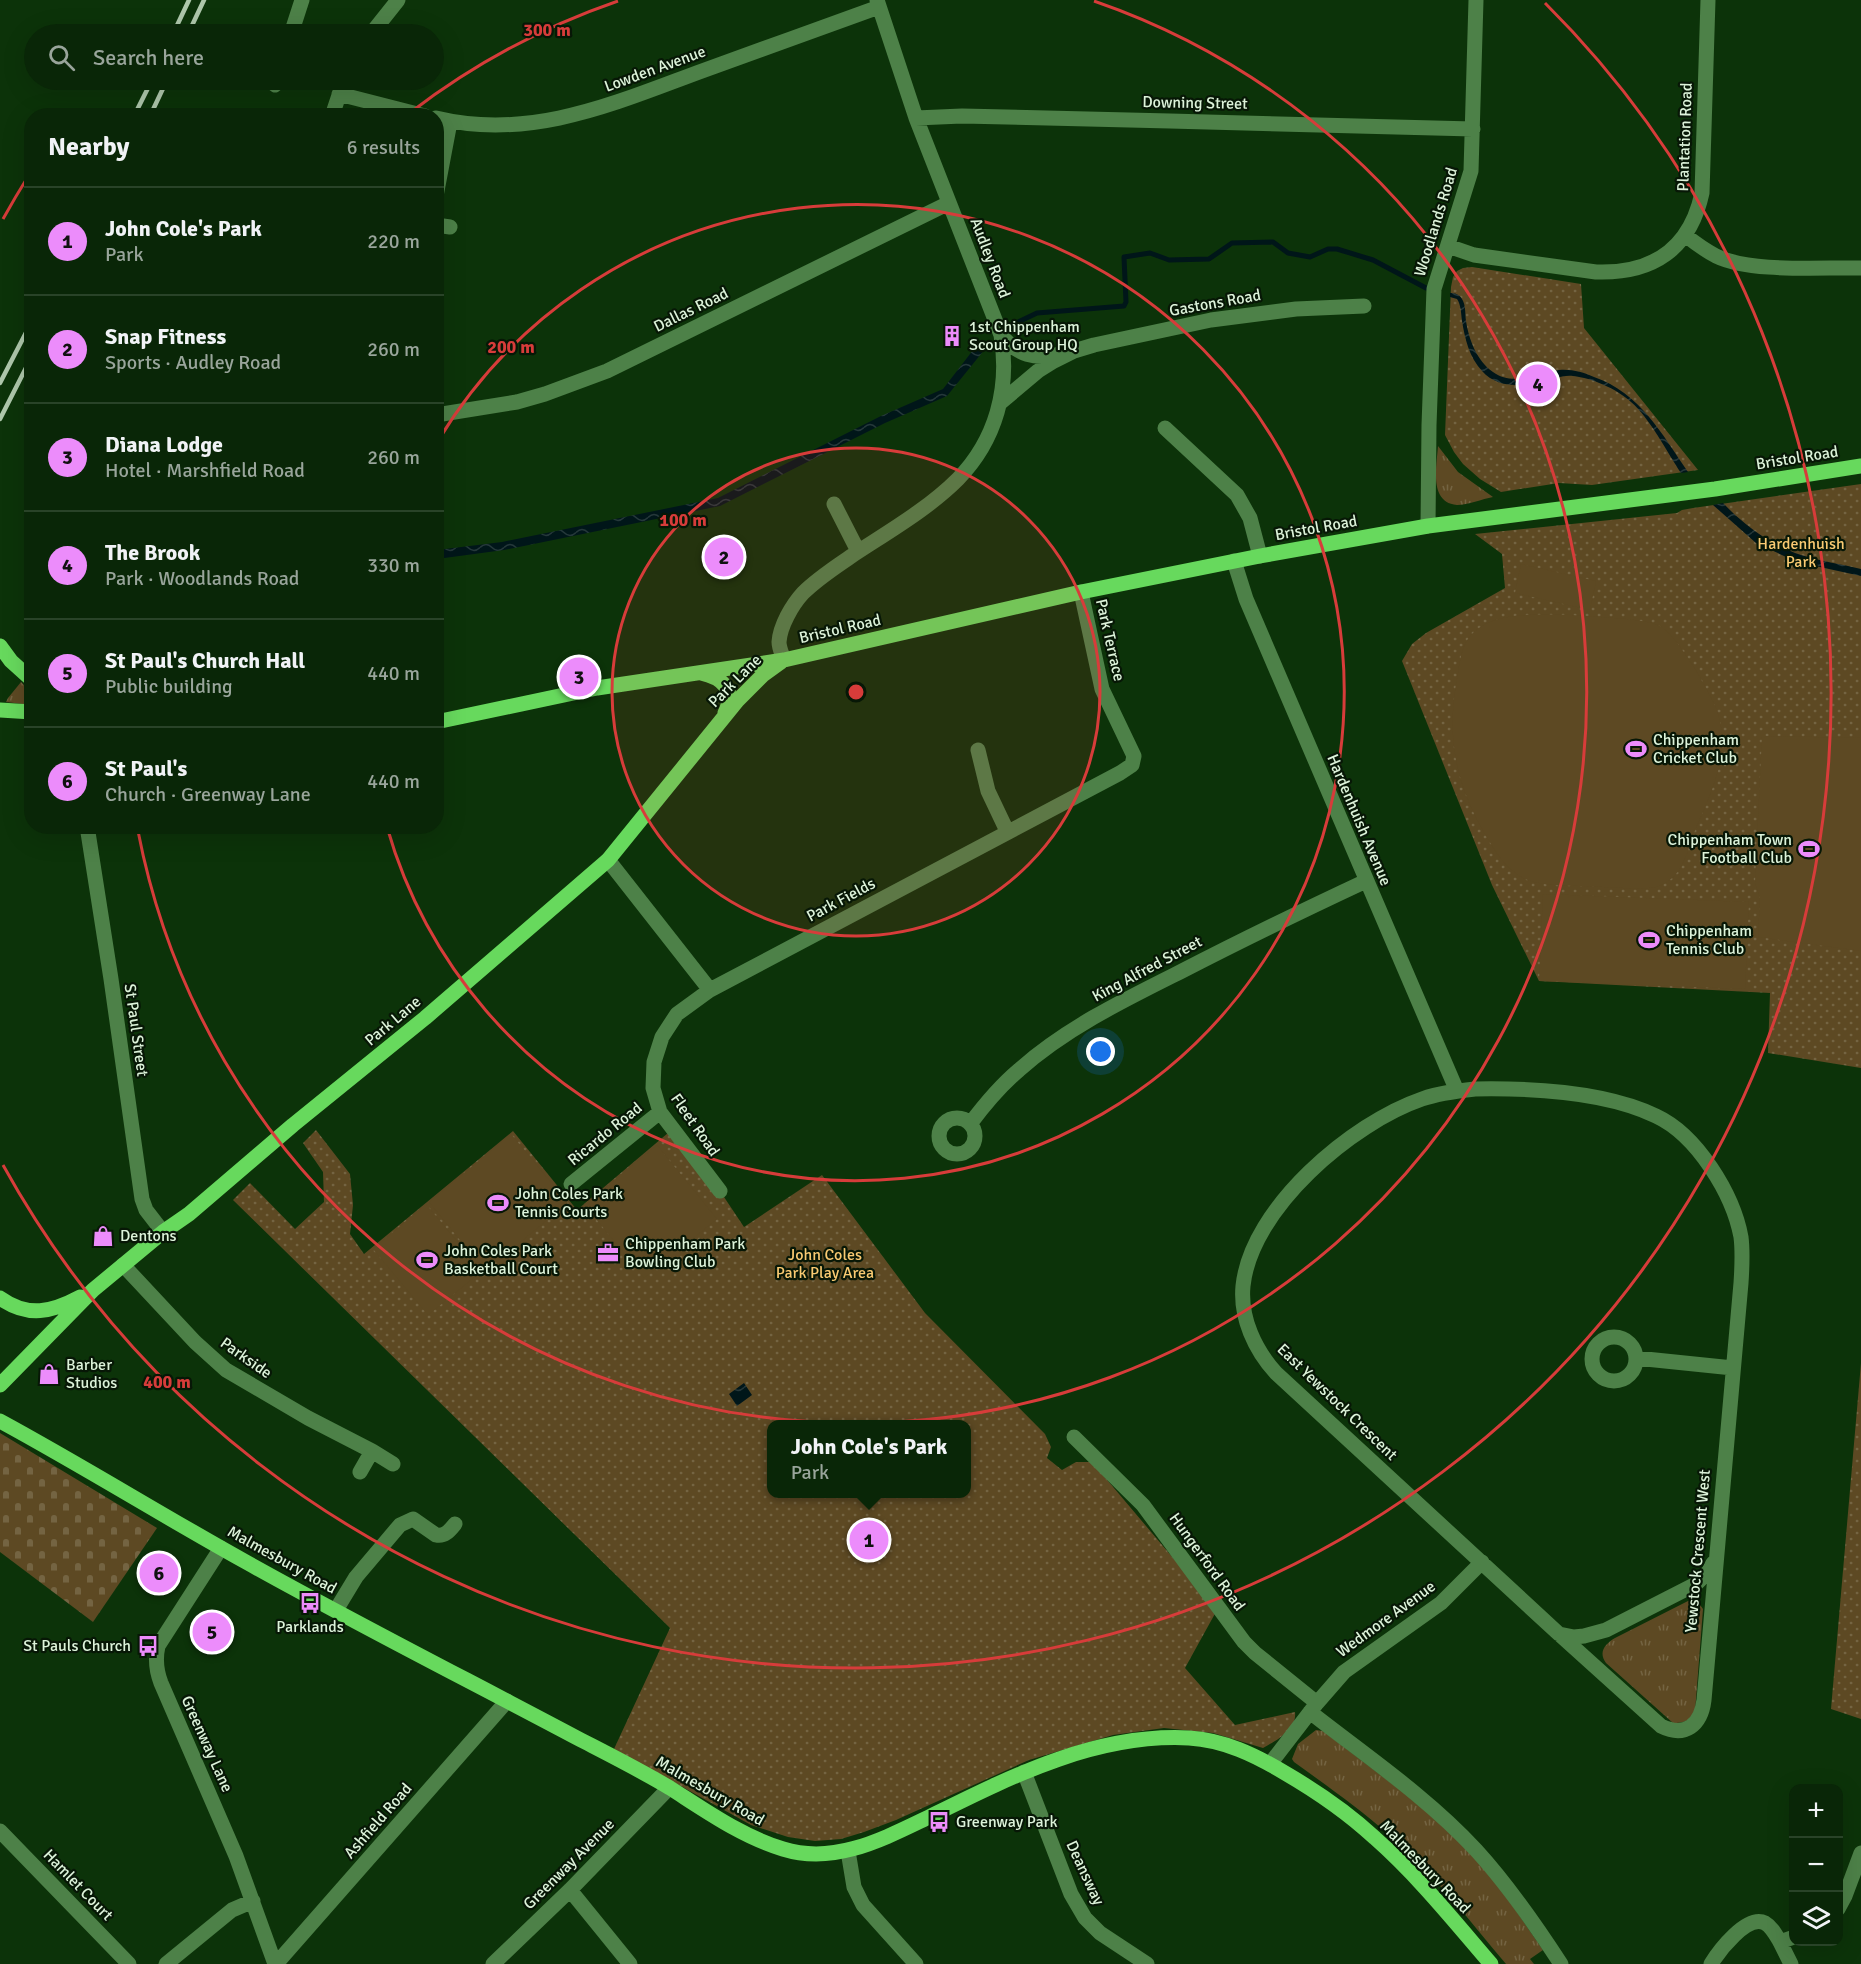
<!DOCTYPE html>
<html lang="en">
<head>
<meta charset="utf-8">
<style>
  body { margin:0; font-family:Signika,sans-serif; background:#122e11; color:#f1f3f6 }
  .controls { position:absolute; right:18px; bottom:18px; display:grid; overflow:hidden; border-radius:12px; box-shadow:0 6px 24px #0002 }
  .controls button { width:54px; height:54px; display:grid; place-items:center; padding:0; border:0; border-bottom:2px solid #294328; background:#092607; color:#f1f3f6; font:30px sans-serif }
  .you { position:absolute; left:1101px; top:1052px; width:21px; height:21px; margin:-15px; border:4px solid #fff; border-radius:50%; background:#1a73e8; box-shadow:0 0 0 9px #1a73e833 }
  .badge { display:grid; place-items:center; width:39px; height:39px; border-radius:50%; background:#ec8cfb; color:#111; font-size:20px; font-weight:700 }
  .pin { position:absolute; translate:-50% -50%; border:3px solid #fff; box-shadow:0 2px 6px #0006 }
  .popup { position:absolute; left:767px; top:1420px; width:204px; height:78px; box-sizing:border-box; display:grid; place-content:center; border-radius:12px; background:#092607; filter:drop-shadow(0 2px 4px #0005); font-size:20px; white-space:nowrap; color:#99a59b }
  .popup b { font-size:22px; color:#f1f3f6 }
  .popup::after { content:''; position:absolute; left:50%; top:100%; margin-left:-12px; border:12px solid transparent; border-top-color:#092607 }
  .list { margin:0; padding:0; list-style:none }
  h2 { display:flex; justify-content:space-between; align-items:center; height:78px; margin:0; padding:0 24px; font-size:26px }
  h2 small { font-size:20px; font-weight:400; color:#99a59b }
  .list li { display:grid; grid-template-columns:39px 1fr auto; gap:18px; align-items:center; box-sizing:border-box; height:108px; padding:0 24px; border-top:2px solid #294328 }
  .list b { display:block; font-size:22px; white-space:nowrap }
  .list p { margin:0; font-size:20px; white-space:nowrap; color:#99a59b }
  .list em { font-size:20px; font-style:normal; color:#99a59b }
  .icon { flex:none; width:33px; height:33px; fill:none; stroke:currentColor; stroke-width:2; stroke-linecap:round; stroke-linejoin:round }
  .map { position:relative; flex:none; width:1861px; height:1964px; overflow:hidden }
  .search { position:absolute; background:#092607; box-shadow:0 6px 24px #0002; left:24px; top:24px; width:420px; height:66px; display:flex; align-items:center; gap:15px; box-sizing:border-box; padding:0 21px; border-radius:33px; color:#99a59b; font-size:22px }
  .panel { position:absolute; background:#092607; box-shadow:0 6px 24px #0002; left:24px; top:108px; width:420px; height:726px; border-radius:24px }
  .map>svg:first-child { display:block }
  .grass { fill:url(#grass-tufts) }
  .cemetery { fill:url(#cemetery-stones) }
  .park { fill:url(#park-dots); fill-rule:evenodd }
  .pitch { fill:#5d4923 }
  .water { fill:url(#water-waves) }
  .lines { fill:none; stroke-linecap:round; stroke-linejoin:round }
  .stream { stroke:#001619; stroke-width:5 }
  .minor { stroke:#4d8148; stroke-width:15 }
  .major { stroke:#67d95d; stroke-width:15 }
  .rail { stroke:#aec7ab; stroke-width:4.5 }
  .ring { fill:none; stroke:#d73c3a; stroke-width:3 }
  .labels { text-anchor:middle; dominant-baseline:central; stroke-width:4.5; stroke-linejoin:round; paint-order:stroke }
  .street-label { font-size:16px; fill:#ddf3da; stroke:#071706 }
  .poi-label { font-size:16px; fill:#ddf3da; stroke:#071706; text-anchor:start }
  .park-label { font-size:16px; fill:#f9ca72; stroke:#071706 }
  .centre { fill:#d73c3a; stroke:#071706; stroke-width:3 }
  .ring-label { font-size:18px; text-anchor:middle; font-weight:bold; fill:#d73c3a; stroke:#071706; stroke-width:4.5; stroke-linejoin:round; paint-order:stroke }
</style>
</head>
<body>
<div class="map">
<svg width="1861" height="1964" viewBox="0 0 1861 1964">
  <defs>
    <pattern id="grass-tufts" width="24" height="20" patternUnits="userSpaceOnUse" patternTransform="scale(1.5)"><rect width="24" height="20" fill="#5d4923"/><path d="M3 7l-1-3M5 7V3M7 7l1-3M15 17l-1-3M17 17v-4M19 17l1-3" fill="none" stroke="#746442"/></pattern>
    <pattern id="cemetery-stones" width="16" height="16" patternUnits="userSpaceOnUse" patternTransform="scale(1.5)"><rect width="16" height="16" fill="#5d4923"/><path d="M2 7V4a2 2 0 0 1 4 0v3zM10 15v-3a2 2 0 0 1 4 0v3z" fill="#746442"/></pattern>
    <pattern id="park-dots" width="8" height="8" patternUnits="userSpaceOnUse" patternTransform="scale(1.5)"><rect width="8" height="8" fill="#5d4923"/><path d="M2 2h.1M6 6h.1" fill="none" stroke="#746442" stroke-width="1.8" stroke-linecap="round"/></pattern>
    <pattern id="water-waves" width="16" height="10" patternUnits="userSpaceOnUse" patternTransform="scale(1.5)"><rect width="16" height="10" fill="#001619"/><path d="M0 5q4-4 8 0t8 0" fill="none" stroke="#25383a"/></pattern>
  </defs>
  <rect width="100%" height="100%" fill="#0c3309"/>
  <path class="grass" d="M1438 446 1458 472 1493 497C1482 499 1468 505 1457 505 1428 503 1437 464 1438 446Z
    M21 682 31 692V705L6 702 8 698Z
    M1688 1601 1698 1602 1703 1609 1695 1712C1690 1721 1683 1723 1673 1723L1606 1663C1598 1652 1605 1644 1615 1638Z
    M1316 1730 1323 1731 1399 1789 1437 1820 1471 1852 1503 1892 1543 1950 1530 1959 1534 1964H1506C1469 1920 1433 1873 1389 1835 1359 1808 1327 1786 1294 1762L1292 1759 1298 1744Z"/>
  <path class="cemetery" d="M0 1433 157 1528 93 1622 0 1552Z"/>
  <path class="park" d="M1472 267 1581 284 1584 328 1698 470 1592 485 1559 483 1501 492 1480 479 1463 464 1454 452 1445 435 1451 287 1453 277 1457 271 1463 268Z
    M1861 484V1068L1768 1053 1770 993 1539 981 1492 885 1402 661 1412 644 1426 633 1505 588 1502 554 1475 534 1677 513 1682 510 1693 508Z
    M316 1130 350 1174 353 1205 350 1234 364 1254 513 1131 577 1210 668 1133 720 1191 744 1227 822 1175 925 1313 1045 1434 1051 1447 1047 1458 1062 1470 1076 1462H1092L1217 1610 1185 1668 1235 1725 1295 1712C1297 1730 1277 1740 1263 1748L1213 1733 1164 1728 1113 1735 1029 1760 896 1820 864 1832 841 1839 815 1841 788 1837 751 1825 614 1749 670 1628 233 1200 250 1183 295 1229 324 1202 323 1172 303 1143ZM772 1424H966V1494H772Z
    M1861 1363V1719L1831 1709Z"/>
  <path class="pitch" d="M1521 564 1596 581 1590 610 1515 593Z
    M1571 615C1590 617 1646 618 1660 626 1677 635 1708 689 1716 708 1719 716 1721 725 1722 734 1724 770 1707 801 1694 833 1689 846 1685 864 1676 874 1669 882 1659 888 1648 888 1634 890 1618 887 1603 887 1580 885 1542 888 1523 878 1506 869 1494 850 1485 834 1454 781 1446 733 1458 673 1460 660 1462 645 1471 635 1494 610 1540 615 1571 615Z
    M1762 736 1861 738V951L1758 937 1760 898 1755 883Z
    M1543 894 1749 902 1745 989 1539 981Z
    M511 1134 568 1203 485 1271 429 1202Z
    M657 1145 717 1219 644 1278 584 1204Z
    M426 1204 482 1271 428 1315 373 1249Z"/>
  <path class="water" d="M1450 293C1455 293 1459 294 1462 299 1466 305 1465 314 1466 321 1469 340 1477 361 1493 372 1514 387 1537 373 1559 370 1572 369 1583 372 1594 377 1640 393 1662 434 1688 472L1681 473C1667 452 1649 417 1631 402 1617 389 1592 378 1573 376 1567 375 1561 377 1555 378 1531 384 1502 393 1482 371 1469 357 1465 339 1462 321 1461 313 1461 305 1457 299L1450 297Z
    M980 341 985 349 947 396 885 423 720 506 504 550 437 559V550L502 542 718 498 881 416 943 389Z
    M1723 503C1745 526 1771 545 1801 555 1820 561 1841 564 1861 569V576L1797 562 1756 543 1713 505Z
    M744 1383 752 1395 737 1406 729 1394Z"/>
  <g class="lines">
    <path class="stream" d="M1012 325 1037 313 1124 306 1126 302 1124 257 1150 253 1169 260 1209 259 1232 243 1273 242 1288 253 1310 257 1328 249H1337L1373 260 1426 288"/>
    <path class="minor" d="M291 34 302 0
      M371 34 398 0
      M275 85 277 80
      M339 94 425 116
      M332 116 344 80
      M436 118C531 141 615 103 702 71 761 50 820 28 879 7
      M916 118 962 116 1170 121 1473 129
      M436 196 450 122
      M436 225 450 227
      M1685 235C1695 243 1705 250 1716 256 1751 273 1821 267 1861 268
      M1448 246 1474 255 1596 272C1653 274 1690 249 1702 193L1708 0
      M1001 335C1017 355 1035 360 1060 354
      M1000 403 1038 371 1054 361 1074 351 1094 345 1211 320 1296 309 1364 306
      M436 415 517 402 545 394 607 371 949 203
      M1165 428 1237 495 1250 518 1260 556
      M834 504 858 551
      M1428 526 1429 425 1434 289 1471 171 1476 0
      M1234 561 1246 599 1457 1091
      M784 660C782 654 779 648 779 642 780 626 792 605 803 593 817 579 834 568 850 557 886 533 927 510 958 479 996 440 1010 388 1001 335L916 118 877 0
      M978 750 988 791 1007 831
      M87 826 111 979 142 1199 146 1210 163 1232
      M608 860 710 990 1120 773 1132 765 1134 756 1102 689 1081 592
      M710 990 677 1014 662 1037 654 1062 653 1088 660 1112 720 1191
      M1475 1089C1531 1088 1606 1092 1656 1116 1697 1135 1733 1194 1741 1237 1743 1253 1742 1268 1741 1283L1704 1700C1701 1725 1685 1738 1661 1726L1559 1634 1276 1373C1255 1350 1240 1318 1243 1286 1251 1208 1352 1123 1422 1099 1439 1093 1457 1091 1475 1089Z
      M939 1136a18 18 0 1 1 36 0a18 18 0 1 1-36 0Z
      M970 1124C985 1104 1000 1086 1019 1070 1066 1028 1126 999 1182 971 1242 940 1304 910 1366 881
      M571 1184 660 1112
      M123 1265 195 1342 226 1370 308 1418 372 1451 360 1472
      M1592 1359a22 22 0 1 1 44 0a22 22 0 1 1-44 0Z
      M1636 1358 1733 1368
      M1074 1437 1143 1505 1244 1642 1255 1653 1317 1703
      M372 1451 393 1464
      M221 1548 158 1646C155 1659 156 1670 161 1683L236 1856 275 1964
      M336 1610 356 1577 400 1525 413 1519 436 1535C445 1537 450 1530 455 1524
      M1559 1634 1574 1637 1584 1636 1606 1630 1696 1584 1709 1571 1713 1563
      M1310 1712C1366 1756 1427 1797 1476 1850 1508 1885 1535 1924 1561 1964
      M1270 1764 1317 1703 1344 1672 1441 1603 1482 1562
      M1024 1772 1071 1894 1085 1918 1100 1933 1147 1964
      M0 1831 129 1964
      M848 1851 854 1887 863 1905 916 1964
      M570 1890 630 1964
      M1838 1909 1845 1896 1861 1853
      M1780 1942 1791 1964
      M166 1964 232 1910 253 1901
      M276 1964 507 1701
      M493 1964 570 1890 669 1788
      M1711 1964C1719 1951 1747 1914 1765 1923 1772 1927 1776 1935 1780 1942L1794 1937"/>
    <path class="major" d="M0 646 11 661 32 680
      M701 673C723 678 736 690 725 713
      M0 710 32 712
      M436 722 597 688 784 660 1081 592 1260 556 1428 526 1715 489 1861 466
      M0 1298C28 1318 52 1312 80 1297
      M0 1385 93 1290 163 1232 189 1214 293 1125 425 1018 608 860 737 701 763 675 781 662
      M0 1421C83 1466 163 1516 246 1562 355 1623 468 1680 579 1739 610 1755 640 1770 670 1788 706 1811 741 1836 783 1849 835 1865 883 1839 929 1817 1010 1777 1096 1733 1189 1738 1224 1740 1255 1755 1285 1773 1316 1791 1348 1813 1375 1838 1418 1876 1454 1921 1491 1964"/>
    <path class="rail" d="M173 34 189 0
      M188 34 204 0
      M134 116 152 80
      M150 116 167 80
      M0 383 32 321
      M0 419 32 356"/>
  </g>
  <circle cx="856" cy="692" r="244" fill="#d73c3a" fill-opacity=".12"/>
  <g class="ring">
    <circle cx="856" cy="692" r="244"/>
    <path d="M438 441A488 488 0 1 1 387 827"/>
    <path d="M411 112A731 731 0 0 1 618 1M1094 1A731 731 0 1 1 138 831"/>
    <path d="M3 219A975 975 0 0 1 29 175M1545 3A975 975 0 1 1 3 1165"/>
  </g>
  <defs>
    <symbol id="building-bare" viewBox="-9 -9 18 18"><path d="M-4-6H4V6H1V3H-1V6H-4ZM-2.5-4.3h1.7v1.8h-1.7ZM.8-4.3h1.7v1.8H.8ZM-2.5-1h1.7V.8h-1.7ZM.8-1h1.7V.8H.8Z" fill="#ec8cfb" stroke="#071706" stroke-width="2.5" paint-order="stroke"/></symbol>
    <symbol id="stadium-bare" viewBox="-9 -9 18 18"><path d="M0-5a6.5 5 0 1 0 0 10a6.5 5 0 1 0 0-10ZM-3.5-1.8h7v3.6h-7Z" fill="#ec8cfb" stroke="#071706" stroke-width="2.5" paint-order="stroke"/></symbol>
    <symbol id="shop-bare" viewBox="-9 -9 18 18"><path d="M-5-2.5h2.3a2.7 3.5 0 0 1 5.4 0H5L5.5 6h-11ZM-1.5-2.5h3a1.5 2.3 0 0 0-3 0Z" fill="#ec8cfb" stroke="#071706" stroke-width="2.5" paint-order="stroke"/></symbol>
    <symbol id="office-bare" viewBox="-9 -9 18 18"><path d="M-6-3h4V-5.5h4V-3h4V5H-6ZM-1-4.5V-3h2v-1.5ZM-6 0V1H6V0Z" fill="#ec8cfb" stroke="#071706" stroke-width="2.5" paint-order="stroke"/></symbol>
    <symbol id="bus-bare" viewBox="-9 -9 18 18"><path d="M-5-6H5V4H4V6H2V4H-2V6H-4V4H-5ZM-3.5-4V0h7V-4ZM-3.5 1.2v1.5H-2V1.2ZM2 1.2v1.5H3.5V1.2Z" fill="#ec8cfb" stroke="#071706" stroke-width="2.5" paint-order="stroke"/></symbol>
  </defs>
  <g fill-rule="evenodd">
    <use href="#building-bare" x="937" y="321" width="30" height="30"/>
    <use href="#stadium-bare" x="1621" y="734" width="30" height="30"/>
    <use href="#stadium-bare" x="1794" y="834" width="30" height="30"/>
    <use href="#stadium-bare" x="1634" y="925" width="30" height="30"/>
    <use href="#stadium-bare" x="483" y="1188" width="30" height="30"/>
    <use href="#shop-bare" x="88" y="1221" width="30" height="30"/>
    <use href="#office-bare" x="593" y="1238" width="30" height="30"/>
    <use href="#stadium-bare" x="412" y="1245" width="30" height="30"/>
    <use href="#shop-bare" x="34" y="1359" width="30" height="30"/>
    <use href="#bus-bare" x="295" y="1588" width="30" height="30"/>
    <use href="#bus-bare" x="133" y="1631" width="30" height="30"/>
    <use href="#bus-bare" x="924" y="1807" width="30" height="30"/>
  </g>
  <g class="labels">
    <g class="street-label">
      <text transform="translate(655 69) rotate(-20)">Lowden Avenue</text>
      <text transform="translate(1195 103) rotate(1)">Downing Street</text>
      <text transform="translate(1685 137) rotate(-88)">Plantation Road</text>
      <text transform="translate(1436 222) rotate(-73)">Woodlands Road</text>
      <text transform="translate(990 258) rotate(69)">Audley Road</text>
      <text transform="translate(1215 303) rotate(-10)">Gastons Road</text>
      <text transform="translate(691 310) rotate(-26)">Dallas Road</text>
      <text transform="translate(1797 458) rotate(-9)">Bristol Road</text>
      <text transform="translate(1316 528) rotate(-10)">Bristol Road</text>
      <text transform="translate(840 629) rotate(-13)">Bristol Road</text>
      <text transform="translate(1110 640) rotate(77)">Park Terrace</text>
      <text transform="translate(735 681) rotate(-45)">Park Lane</text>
      <text transform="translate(1359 820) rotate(67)">Hardenhuish Avenue</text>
      <text transform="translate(841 900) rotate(-28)">Park Fields</text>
      <text transform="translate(1147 969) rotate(-28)">King Alfred Street</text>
      <text transform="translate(393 1021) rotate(-40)">Park Lane</text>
      <text transform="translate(136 1030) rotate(82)">St Paul Street</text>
      <text transform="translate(695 1125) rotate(55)">Fleet Road</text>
      <text transform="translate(605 1134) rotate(-39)">Ricardo Road</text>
      <text transform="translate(246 1358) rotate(35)">Parkside</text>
      <text transform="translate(1337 1402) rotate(44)">East Yewstock Crescent</text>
      <text transform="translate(1698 1551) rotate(-85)">Yewstock Crescent West</text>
      <text transform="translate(282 1560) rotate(29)">Malmesbury Road</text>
      <text transform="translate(1207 1562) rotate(54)">Hungerford Road</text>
      <text transform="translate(1386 1619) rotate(-36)">Wedmore Avenue</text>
      <text transform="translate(207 1744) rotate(66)">Greenway Lane</text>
      <text transform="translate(710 1791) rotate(30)">Malmesbury Road</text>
      <text transform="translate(378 1821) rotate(-49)">Ashfield Road</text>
      <text transform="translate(569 1864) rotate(-45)">Greenway Avenue</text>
      <text transform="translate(1425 1867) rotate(46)">Malmesbury Road</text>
      <text transform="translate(1085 1873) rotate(65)">Deansway</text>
      <text transform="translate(78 1885) rotate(46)">Hamlet Court</text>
    </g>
    <g class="poi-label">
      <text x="969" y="327">1st Chippenham<tspan x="969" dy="18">Scout Group HQ</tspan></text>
      <text x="1653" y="740">Chippenham<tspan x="1653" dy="18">Cricket Club</tspan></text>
      <text x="1792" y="840" text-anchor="end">Chippenham Town<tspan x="1792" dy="18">Football Club</tspan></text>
      <text x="1666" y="931">Chippenham<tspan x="1666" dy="18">Tennis Club</tspan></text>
      <text x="515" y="1194">John Coles Park<tspan x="515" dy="18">Tennis Courts</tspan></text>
      <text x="120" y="1236">Dentons</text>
      <text x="625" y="1244">Chippenham Park<tspan x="625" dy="18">Bowling Club</tspan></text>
      <text x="444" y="1251">John Coles Park<tspan x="444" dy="18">Basketball Court</tspan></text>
      <text x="66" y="1365">Barber<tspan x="66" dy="18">Studios</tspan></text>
      <text x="310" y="1627" text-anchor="middle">Parklands</text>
      <text x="131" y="1646" text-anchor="end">St Pauls Church</text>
      <text x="956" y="1822">Greenway Park</text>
    </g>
    <g class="park-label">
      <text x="1801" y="544">Hardenhuish<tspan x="1801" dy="18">Park</tspan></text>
      <text x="825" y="1255">John Coles<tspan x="825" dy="18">Park Play Area</tspan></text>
    </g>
  </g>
  <circle cx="856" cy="692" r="9" class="centre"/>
  <g class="ring-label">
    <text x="547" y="36">300 m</text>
    <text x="511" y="353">200 m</text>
    <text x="683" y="526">100 m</text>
    <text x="167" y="1388">400 m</text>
  </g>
</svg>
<div class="controls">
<button>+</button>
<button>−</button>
<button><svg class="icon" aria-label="layers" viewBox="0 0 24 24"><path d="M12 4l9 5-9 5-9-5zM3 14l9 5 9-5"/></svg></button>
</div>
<div class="you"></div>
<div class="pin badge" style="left:869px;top:1540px">1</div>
<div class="popup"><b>John Cole's Park</b>Park</div>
<div class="pin badge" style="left:724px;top:557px">2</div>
<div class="pin badge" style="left:579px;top:677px">3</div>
<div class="pin badge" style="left:1538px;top:384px">4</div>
<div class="pin badge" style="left:212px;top:1632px">5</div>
<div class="pin badge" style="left:159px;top:1573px">6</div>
<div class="search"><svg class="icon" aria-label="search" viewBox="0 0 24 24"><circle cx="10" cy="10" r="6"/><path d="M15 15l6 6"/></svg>Search here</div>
<section class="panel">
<h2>Nearby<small>6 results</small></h2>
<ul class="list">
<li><span class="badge">1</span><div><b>John Cole's Park</b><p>Park</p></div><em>220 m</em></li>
<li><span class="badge">2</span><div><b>Snap Fitness</b><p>Sports · Audley Road</p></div><em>260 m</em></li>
<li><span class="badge">3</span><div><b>Diana Lodge</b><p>Hotel · Marshfield Road</p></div><em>260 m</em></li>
<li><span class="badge">4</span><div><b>The Brook</b><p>Park · Woodlands Road</p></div><em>330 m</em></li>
<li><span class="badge">5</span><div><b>St Paul's Church Hall</b><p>Public building</p></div><em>440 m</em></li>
<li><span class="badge">6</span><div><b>St Paul's</b><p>Church · Greenway Lane</p></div><em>440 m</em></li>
</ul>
</section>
</div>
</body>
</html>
